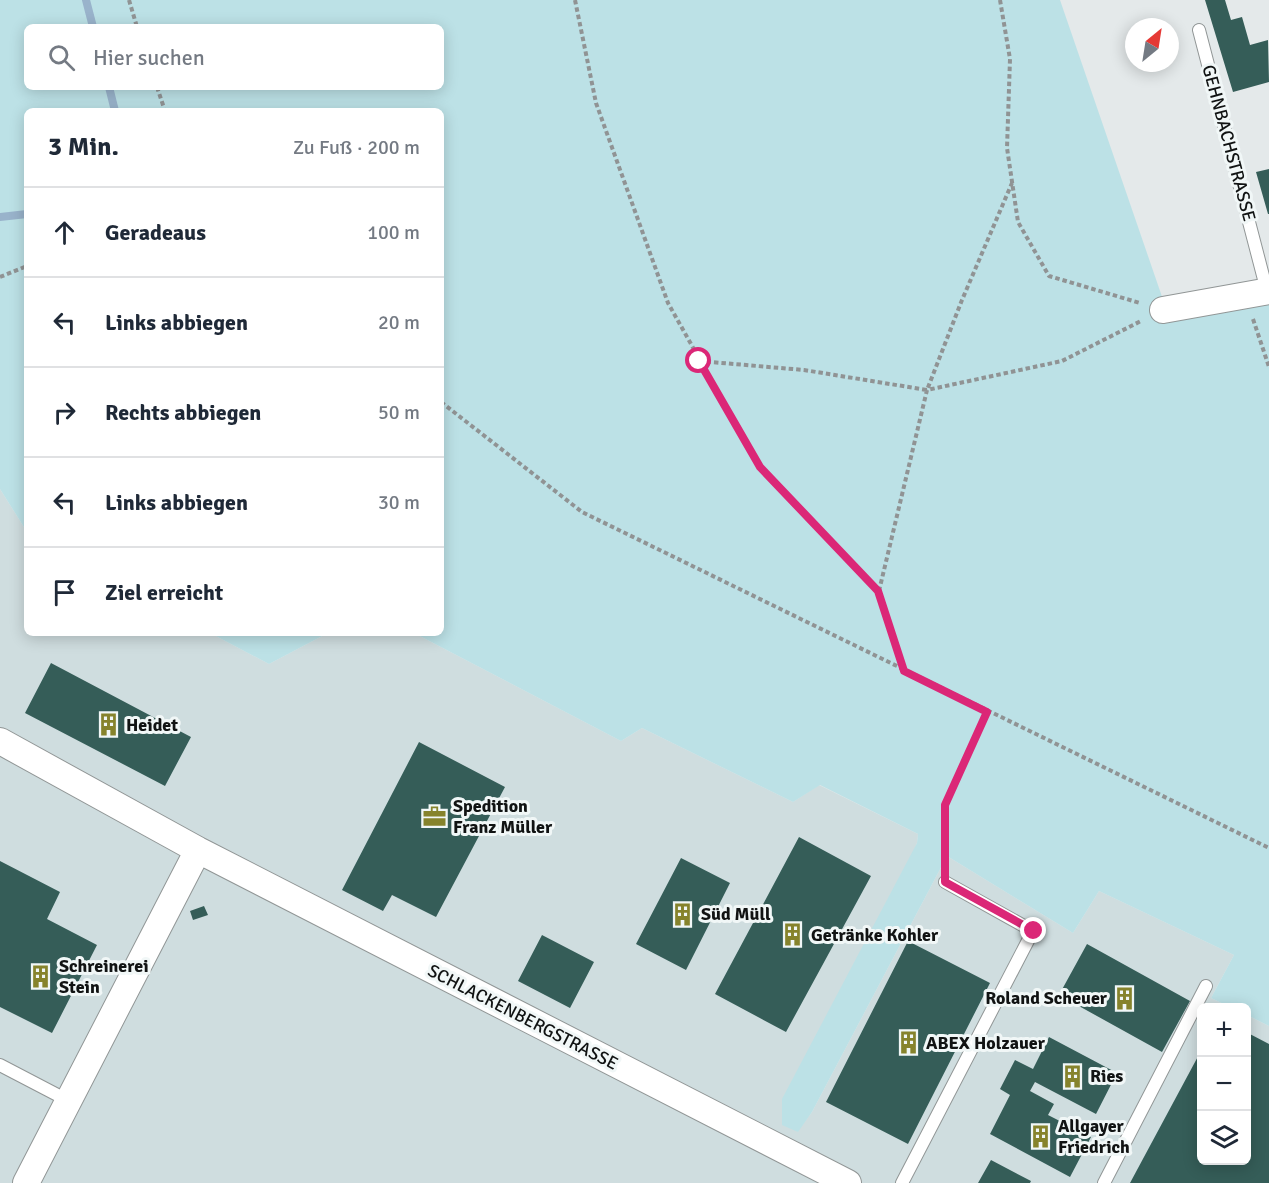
<!DOCTYPE html>
<html lang="de">
<head>
<meta charset="utf-8">
<style>
  body { margin:0; font-family:Signika,sans-serif; background:#f6f6f7; color:#1f2937 }
  .controls { position:absolute; right:18px; bottom:18px; display:grid; overflow:hidden; border-radius:9px; box-shadow:0 3px 15px #0003 }
  .controls button { width:54px; height:54px; display:grid; place-items:center; padding:0; border:0; border-bottom:2px solid #e0e1e3; background:#fff; color:#1f2937; font:30px sans-serif }
  .compass { position:absolute; left:1125px; top:18px; width:54px; height:54px; border-radius:50%; background:#fff; box-shadow:0 3px 15px #0003; rotate:30deg }
  .stop { position:absolute; width:18px; height:18px; margin:-14px; border:4px solid #db2777; border-radius:50%; background:#fff }
  .stop.end { background:#db2777; border-color:#fff; box-shadow:0 2px 6px #0008 }
  .list { margin:0; padding:0; list-style:none }
  h2 { display:flex; justify-content:space-between; align-items:center; height:78px; margin:0; padding:0 24px; font-size:26px }
  h2 small { font-size:20px; font-weight:400; color:#747a83 }
  .list li { display:grid; grid-template-columns:39px 1fr auto; gap:18px; align-items:center; box-sizing:border-box; height:90px; padding:0 24px; border-top:2px solid #e0e1e3 }
  .list b { display:block; font-size:22px; white-space:nowrap }
  .list em { font-size:20px; font-style:normal; color:#747a83 }
  .icon { flex:none; width:33px; height:33px; fill:none; stroke:currentColor; stroke-width:2; stroke-linecap:round; stroke-linejoin:round }
  .map { position:relative; flex:none; width:1269px; height:1183px; overflow:hidden }
  .search { position:absolute; background:#fff; box-shadow:0 3px 15px #0003; left:24px; top:24px; width:420px; height:66px; display:flex; align-items:center; gap:15px; box-sizing:border-box; padding:0 21px; border-radius:9px; color:#747a83; font-size:22px }
  .panel { position:absolute; background:#fff; box-shadow:0 3px 15px #0003; left:24px; top:108px; width:420px; height:528px; border-radius:9px }
  .map>svg:first-child { display:block }
  .built { fill:#cfdddf }
  .green { fill:#bce1e6; fill-rule:evenodd }
  .lines { fill:none; stroke-linecap:round; stroke-linejoin:round }
  .stream { stroke:#99b3cb; stroke-width:8 }
  .building { fill:#355d58 }
  .lane-casing { stroke:#919696; stroke-width:14 }
  .street-casing { stroke:#919696; stroke-width:28 }
  .path { stroke:#909394; stroke-width:4; stroke-dasharray:4.5 3; stroke-linecap:butt }
  .lane { stroke:#fff; stroke-width:12 }
  .street { stroke:#fff; stroke-width:26 }
  .route { stroke:#db2777; stroke-width:8 }
  .labels { text-anchor:middle; dominant-baseline:central; stroke-width:6; stroke-linejoin:round; paint-order:stroke }
  .street-label { font-size:18px; fill:#111313; stroke:#f1f7f7 }
  .poi-label { font-size:18px; font-weight:bold; fill:#111313; stroke:#f1f7f7; text-anchor:start }
</style>
</head>
<body>
<div class="map">
<svg width="1269" height="1183" viewBox="0 0 1269 1183">
  <rect width="100%" height="100%" fill="#e4e9ea"/>
  <path class="built" d="M0 489 27 532V633H210L269 664 328 633H414L621 741 642 728 793 802 819 785 918 834 917 843 797 1132 812 1112 947 856 1073 933 1099 891 1234 955 1211 998 1230 1007 1202 1008V1160H1246L1247 1015 1269 1026V1183H0Z"/>
  <path class="green" d="M0 0H1060L1170 320 1269 294V1026L1247 1015 1246 1008 1230 1007 1211 998 1234 955 1099 891 1073 933 947 856 812 1112 798 1132 782 1125V1099L917 843 918 834 820 785 793 802 642 728 621 741 414 633H441V111H27V532L0 489ZM27 27H441V87H27Z
    M210 633H328L269 664Z"/>
  <g class="lines">
    <path class="stream" d="M86 0 93 27
      M109 87 115 111
      M0 217 27 214"/>
  </g>
  <path class="building" d="M1205 0H1225L1231 20 1242 17 1250 45 1268 40 1269 82 1233 92Z
    M1269 169V214H1268L1256 172Z
    M51 663 191 737 165 786 25 713Z
    M419 742 505 787 436 917 392 895 383 911 342 890Z
    M799 837 871 876 786 1032 715 994Z
    M681 858 730 883 686 970 636 944Z
    M0 861 60 892 47 919 97 945 52 1033 0 1007Z
    M204 906 208 915 193 920 190 911Z
    M542 935 594 962 570 1008 518 981Z
    M908 941 990 983 908 1144 826 1102Z
    M1087 944 1190 1001 1162 1052 1059 995Z
    M1246 1032 1269 1044V1183H1130L1202 1049V1160H1246Z
    M1049 1037 1117 1073 1096 1114 1035 1082 1030 1091 1054 1104 1048 1115 1091 1137 1070 1177 990 1134 1010 1095 1000 1089 1015 1060 1033 1069Z
    M991 1160 1031 1181 1030 1183H978Z"/>
  <g class="lines">
    <defs>
      <path id="lane" d="M1199 30 1267 291
        M0 1065 69 1101
        M902 1183 1033 931 945 882
        M1104 1183 1206 986"/>
      <path id="street" d="M1163 310 1269 291
        M0 741 198 850 848 1183
        M26 1183 198 850"/>
    </defs>
    <use href="#lane" class="lane-casing"/>
    <use href="#street" class="street-casing"/>
    <path class="path" d="M129 0 137 27
      M575 0 596 103 668 303 760 467 878 591 904 670
      M1000 0 1010 59 1007 148 1018 222 1049 276 1140 303
      M157 87 165 111
      M0 277 27 266
      M1253 319 1269 367
      M699 361 804 370 927 390 962 300 1012 183
      M441 402 582 512 1269 848
      M879 591 927 390 1062 361 1141 321
      M945 864V805L987 712"/>
    <use href="#lane" class="lane"/>
    <use href="#street" class="street"/>
  </g>
  <g class="lines">
    <path class="route" d="M699 361 760 467 878 591 904 671 987 712 945 805V882L1034 931"/>
  </g>
  <defs>
    <symbol id="building-bare" viewBox="-9 -9 18 18"><path d="M-4-6H4V6H1V3H-1V6H-4ZM-2.5-4.3h1.7v1.8h-1.7ZM.8-4.3h1.7v1.8H.8ZM-2.5-1h1.7V.8h-1.7ZM.8-1h1.7V.8H.8Z" fill="#86832c" stroke="#f1f7f7" stroke-width="2.5" paint-order="stroke"/></symbol>
    <symbol id="office-bare" viewBox="-9 -9 18 18"><path d="M-6-3h4V-5.5h4V-3h4V5H-6ZM-1-4.5V-3h2v-1.5ZM-6 0V1H6V0Z" fill="#86832c" stroke="#f1f7f7" stroke-width="2.5" paint-order="stroke"/></symbol>
  </defs>
  <g fill-rule="evenodd">
    <use href="#building-bare" x="92" y="708" width="33" height="33"/>
    <use href="#office-bare" x="418" y="800" width="33" height="33"/>
    <use href="#building-bare" x="666" y="898" width="33" height="33"/>
    <use href="#building-bare" x="776" y="918" width="33" height="33"/>
    <use href="#building-bare" x="24" y="960" width="33" height="33"/>
    <use href="#building-bare" x="1108" y="982" width="33" height="33"/>
    <use href="#building-bare" x="892" y="1026" width="33" height="33"/>
    <use href="#building-bare" x="1056" y="1060" width="33" height="33"/>
    <use href="#building-bare" x="1024" y="1120" width="33" height="33"/>
  </g>
  <g class="labels">
    <g class="street-label">
      <text transform="translate(1229 143) rotate(75)">GEHNBACHSTRASSE</text>
      <text transform="translate(523 1017) rotate(27)">SCHLACKENBERGSTRASSE</text>
    </g>
    <g class="poi-label">
      <text x="126" y="725">Heidet</text>
      <text x="453" y="806">Spedition<tspan x="453" dy="21">Franz Müller</tspan></text>
      <text x="701" y="914">Süd Müll</text>
      <text x="811" y="935">Getränke Kohler</text>
      <text x="59" y="966">Schreinerei<tspan x="59" dy="21">Stein</tspan></text>
      <text x="1107" y="998" text-anchor="end">Roland Scheuer</text>
      <text x="926" y="1043">ABEX Holzauer</text>
      <text x="1090" y="1076">Ries</text>
      <text x="1058" y="1126">Allgayer<tspan x="1058" dy="21">Friedrich</tspan></text>
    </g>
  </g>
</svg>
<div class="controls">
<button>+</button>
<button>−</button>
<button><svg class="icon" aria-label="layers" viewBox="0 0 24 24"><path d="M12 4l9 5-9 5-9-5zM3 14l9 5 9-5"/></svg></button>
</div>
<svg class="compass" viewBox="-18 -18 36 36"><path d="M0-13l5 13h-10z" fill="#e53935"/><path d="M0 13l5-13h-10z" fill="#747a83"/></svg>
<div class="stop" style="left:699px;top:361px"></div>
<div class="stop end" style="left:1034px;top:931px"></div>
<div class="search"><svg class="icon" aria-label="search" viewBox="0 0 24 24"><circle cx="10" cy="10" r="6"/><path d="M15 15l6 6"/></svg>Hier suchen</div>
<section class="panel">
<h2>3 Min.<small>Zu Fuß · 200 m</small></h2>
<ul class="list">
<li><svg class="icon" aria-label="ahead" viewBox="0 0 24 24"><path d="M12 20V5M6 11l6-6 6 6"/></svg><div><b>Geradeaus</b></div><em>100 m</em></li>
<li><svg class="icon" aria-label="left" viewBox="0 0 24 24"><path d="M17 20v-9H6M10 6l-5 5 5 5"/></svg><div><b>Links abbiegen</b></div><em>20 m</em></li>
<li><svg class="icon" aria-label="right" viewBox="0 0 24 24"><path d="M7 20v-9h11M14 6l5 5-5 5"/></svg><div><b>Rechts abbiegen</b></div><em>50 m</em></li>
<li><svg class="icon" aria-label="left" viewBox="0 0 24 24"><path d="M17 20v-9H6M10 6l-5 5 5 5"/></svg><div><b>Links abbiegen</b></div><em>30 m</em></li>
<li><svg class="icon" aria-label="arrive" viewBox="0 0 24 24"><path d="M6 21V4h12l-3 4 3 4H6"/></svg><div><b>Ziel erreicht</b></div></li>
</ul>
</section>
</div>
</body>
</html>
